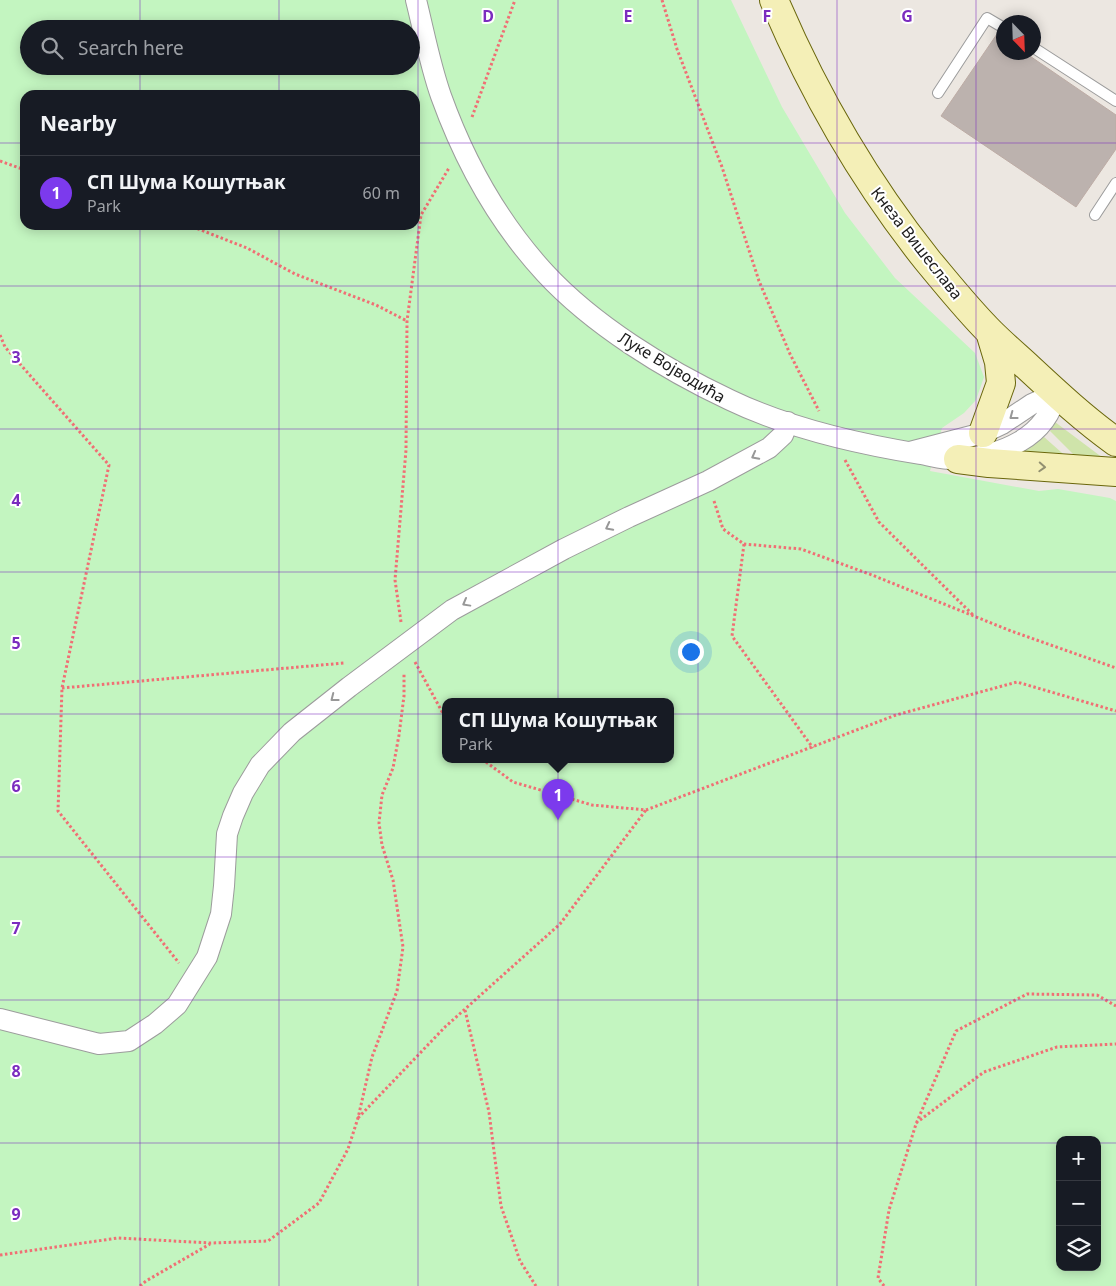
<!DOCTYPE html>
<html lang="en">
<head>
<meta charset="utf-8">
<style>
  body { margin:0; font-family:"Noto Sans",sans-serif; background:#20242c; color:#f1f3f6 }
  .controls { position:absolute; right:15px; bottom:15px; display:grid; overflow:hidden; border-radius:10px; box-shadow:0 2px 12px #0003 }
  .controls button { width:45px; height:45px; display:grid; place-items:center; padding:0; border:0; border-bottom:1px solid #363941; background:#171b24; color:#f1f3f6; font:25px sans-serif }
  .compass { position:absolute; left:996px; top:15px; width:45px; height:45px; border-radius:50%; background:#171b24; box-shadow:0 2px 12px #0003; rotate:157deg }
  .you { position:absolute; left:690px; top:651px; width:18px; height:18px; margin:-12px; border:4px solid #fff; border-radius:50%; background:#1a73e8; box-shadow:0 0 0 8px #1a73e833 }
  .badge { display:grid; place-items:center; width:32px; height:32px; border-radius:50%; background:#7c3aed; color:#fff; font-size:16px; font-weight:700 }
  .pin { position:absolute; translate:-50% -41px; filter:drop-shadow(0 1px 2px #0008) }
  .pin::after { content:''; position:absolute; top:26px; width:18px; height:15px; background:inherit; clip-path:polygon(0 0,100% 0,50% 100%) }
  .popup { position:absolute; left:442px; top:698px; width:232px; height:65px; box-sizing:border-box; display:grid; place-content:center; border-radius:10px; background:#171b24; filter:drop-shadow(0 1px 4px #0005); font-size:16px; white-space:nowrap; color:#9ea1a6 }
  .popup b { font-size:19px; color:#f1f3f6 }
  .popup::after { content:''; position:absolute; left:50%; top:100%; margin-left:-10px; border:10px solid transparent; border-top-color:#171b24 }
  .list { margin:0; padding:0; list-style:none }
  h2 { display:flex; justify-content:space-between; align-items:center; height:65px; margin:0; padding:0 20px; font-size:21px }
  h2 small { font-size:16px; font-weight:400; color:#9ea1a6 }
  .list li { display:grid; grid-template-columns:32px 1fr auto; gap:15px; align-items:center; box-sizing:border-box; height:75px; padding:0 20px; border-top:1px solid #363941 }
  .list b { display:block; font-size:19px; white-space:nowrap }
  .list p { margin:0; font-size:16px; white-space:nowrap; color:#9ea1a6 }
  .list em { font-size:16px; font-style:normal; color:#9ea1a6 }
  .icon { flex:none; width:28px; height:28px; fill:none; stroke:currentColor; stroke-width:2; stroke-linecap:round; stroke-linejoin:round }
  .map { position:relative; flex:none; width:1116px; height:1286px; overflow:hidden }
  .search { position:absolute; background:#171b24; box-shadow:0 2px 12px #0003; left:20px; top:20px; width:400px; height:55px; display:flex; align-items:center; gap:12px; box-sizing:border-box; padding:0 18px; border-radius:28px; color:#9ea1a6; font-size:19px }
  .panel { position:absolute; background:#171b24; box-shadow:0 2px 12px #0003; left:20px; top:90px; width:400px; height:140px; border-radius:15px }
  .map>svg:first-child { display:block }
  .grass { fill:#cfe4aa }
  .park { fill:#c3f5c0; fill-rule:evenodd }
  .building { fill:#bcb2ae; stroke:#bdaca5 }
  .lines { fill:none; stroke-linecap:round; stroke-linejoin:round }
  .service-casing { stroke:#9c9c9c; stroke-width:12 }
  .minor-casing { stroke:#9c9c9c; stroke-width:22 }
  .secondary-casing { stroke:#69660b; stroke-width:30 }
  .path { stroke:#f06f74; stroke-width:3; stroke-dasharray:2.5 2.5; stroke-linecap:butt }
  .service { stroke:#fff; stroke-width:10 }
  .minor { stroke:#fff; stroke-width:20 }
  .secondary { stroke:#f4efb7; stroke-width:28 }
  .oneway { stroke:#989898 }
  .oneway2 { stroke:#929071 }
  .grid { fill:none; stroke:#7b2cbf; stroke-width:1; stroke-opacity:0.55 }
  .labels { text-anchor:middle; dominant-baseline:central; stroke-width:4; stroke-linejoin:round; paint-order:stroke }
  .street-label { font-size:16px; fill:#1b1b1b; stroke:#fff }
  .grid-label { font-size:16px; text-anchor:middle; font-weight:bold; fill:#7b2cbf; stroke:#fff; stroke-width:4; stroke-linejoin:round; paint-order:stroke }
</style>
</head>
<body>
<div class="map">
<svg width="1116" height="1286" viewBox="0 0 1116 1286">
  <rect width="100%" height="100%" fill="#ece7e1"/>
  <path class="grass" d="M1055 422 1107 461 1079 460 1050 431Z
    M1044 437 1070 460 1027 458 1023 450Z"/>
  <path class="park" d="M0 0H731L782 107 845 213 895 278 975 353 984 377 976 400 964 413 942 428 930 471 1039 491 1058 489 1110 498 1116 501V1286H0ZM29 29H411V66H29ZM25 95H415V225H25ZM446 701H670V759H446ZM1060 1140H1097V1267H1060Z"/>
  <path class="building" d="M997 34 1004 39V52H1024L1116 115V149L1076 207 941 116Z"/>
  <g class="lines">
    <defs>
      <path id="service" d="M1034 48 1116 101
        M938 93 987 18 1004 28
        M1095 215 1116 183"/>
      <path id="minor" d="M416 0C424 32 430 65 441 96 464 160 499 223 545 273 593 325 666 370 730 400 786 427 858 444 920 454 933 456 947 461 960 459 1001 455 1047 438 1056 393L1032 404 1002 424 983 433 910 452
        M0 1019 99 1044 129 1041 155 1024 177 1005 207 957 221 914 224 886 227 834 233 816 243 793 260 765 292 732 349 687 452 610 564 549 629 517 708 481 769 448 783 435 788 422"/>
      <path id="secondary" d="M774 0C814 94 864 181 928 261 948 285 968 310 990 332 1003 345 1016 356 1029 368 1057 394 1085 420 1116 442
        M983 433 1001 383 999 362 990 332
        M958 459 989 463 1116 472"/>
    </defs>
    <use href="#service" class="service-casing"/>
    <use href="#minor" class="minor-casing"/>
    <use href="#secondary" class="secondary-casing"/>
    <path class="path" d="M662 0 677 49 722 167 759 281 790 354 819 411
      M472 117 515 0
      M0 161 25 170
      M188 225 247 248 295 274 376 305 407 321
      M0 335 5 347 109 465 62 688 58 811 179 963
      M845 460 879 522 974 616
      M714 501 723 529 744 544 801 549 872 575 1011 631 1116 668
      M744 544 732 636 813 748
      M401 622 395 580 406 450 407 321 421 215 449 168
      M415 662 446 719
      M62 688 344 663
      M482 759 513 782 592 805 646 810 896 715 1017 682 1116 711
      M465 1010 489 1112 501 1206 520 1261 536 1286
      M358 1118 445 1027 560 924 646 810
      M916 1123 984 1072 1057 1047 1116 1044
      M0 1255 118 1238 211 1243 268 1241 319 1203 348 1149 358 1118 372 1057 397 991 403 947 393 880 382 845 379 823 382 795 393 768 399 735 404 696V673
      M140 1286 146 1281 210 1244
      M884 1286 878 1278 889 1210 916 1124 956 1031 1027 994 1097 995 1116 1006"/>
    <use href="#service" class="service"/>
    <use href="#minor" class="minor"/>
    <use href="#secondary" class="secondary"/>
  </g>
  <defs><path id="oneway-chevron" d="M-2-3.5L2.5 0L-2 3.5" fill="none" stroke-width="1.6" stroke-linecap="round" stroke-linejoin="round" transform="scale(1.25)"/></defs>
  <g class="oneway">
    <use href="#oneway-chevron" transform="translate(1013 416) rotate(143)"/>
    <use href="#oneway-chevron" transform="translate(755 456) rotate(152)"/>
    <use href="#oneway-chevron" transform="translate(609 527) rotate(153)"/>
    <use href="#oneway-chevron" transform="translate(466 603) rotate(151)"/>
    <use href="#oneway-chevron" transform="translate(334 698) rotate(142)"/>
  </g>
  <use class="oneway2" href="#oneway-chevron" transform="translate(1042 467) rotate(3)"/>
  <path class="grid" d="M140 0V29M279 0V29M418 0V1286M558 0V1286M698 0V1286M837 0V1286M976 0V1286M140 66V95M279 66V95M0 143H25M415 143H1116M140 225V1286M279 225V1286M0 286H1116M0 429H1116M0 572H1116M0 714H1116M0 857H1116M0 1000H1116M0 1143H1060M1097 1143H1116"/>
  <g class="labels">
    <g class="street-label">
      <text transform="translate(917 243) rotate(52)">Кнеза Вишеслава</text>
      <text transform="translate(672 367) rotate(31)">Луке Војводића</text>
    </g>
  </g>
  <g class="grid-label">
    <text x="488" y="22">D</text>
    <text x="628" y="22">E</text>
    <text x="767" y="22">F</text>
    <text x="907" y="22">G</text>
    <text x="16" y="363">3</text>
    <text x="16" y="506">4</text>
    <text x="16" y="649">5</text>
    <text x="16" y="792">6</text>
    <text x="16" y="934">7</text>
    <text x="16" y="1077">8</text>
    <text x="16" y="1220">9</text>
  </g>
</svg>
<div class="controls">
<button>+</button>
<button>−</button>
<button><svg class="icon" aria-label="layers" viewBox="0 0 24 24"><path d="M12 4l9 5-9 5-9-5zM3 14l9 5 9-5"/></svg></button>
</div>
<svg class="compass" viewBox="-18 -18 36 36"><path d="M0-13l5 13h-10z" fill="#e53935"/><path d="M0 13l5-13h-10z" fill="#9ea1a6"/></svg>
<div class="you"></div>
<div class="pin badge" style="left:558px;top:820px">1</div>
<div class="popup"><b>СП Шума Кошутњак</b>Park</div>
<div class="search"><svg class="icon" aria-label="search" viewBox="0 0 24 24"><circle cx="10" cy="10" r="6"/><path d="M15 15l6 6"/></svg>Search here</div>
<section class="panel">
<h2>Nearby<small></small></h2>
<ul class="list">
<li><span class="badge">1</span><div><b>СП Шума Кошутњак</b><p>Park</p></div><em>60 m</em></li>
</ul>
</section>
</div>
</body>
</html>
